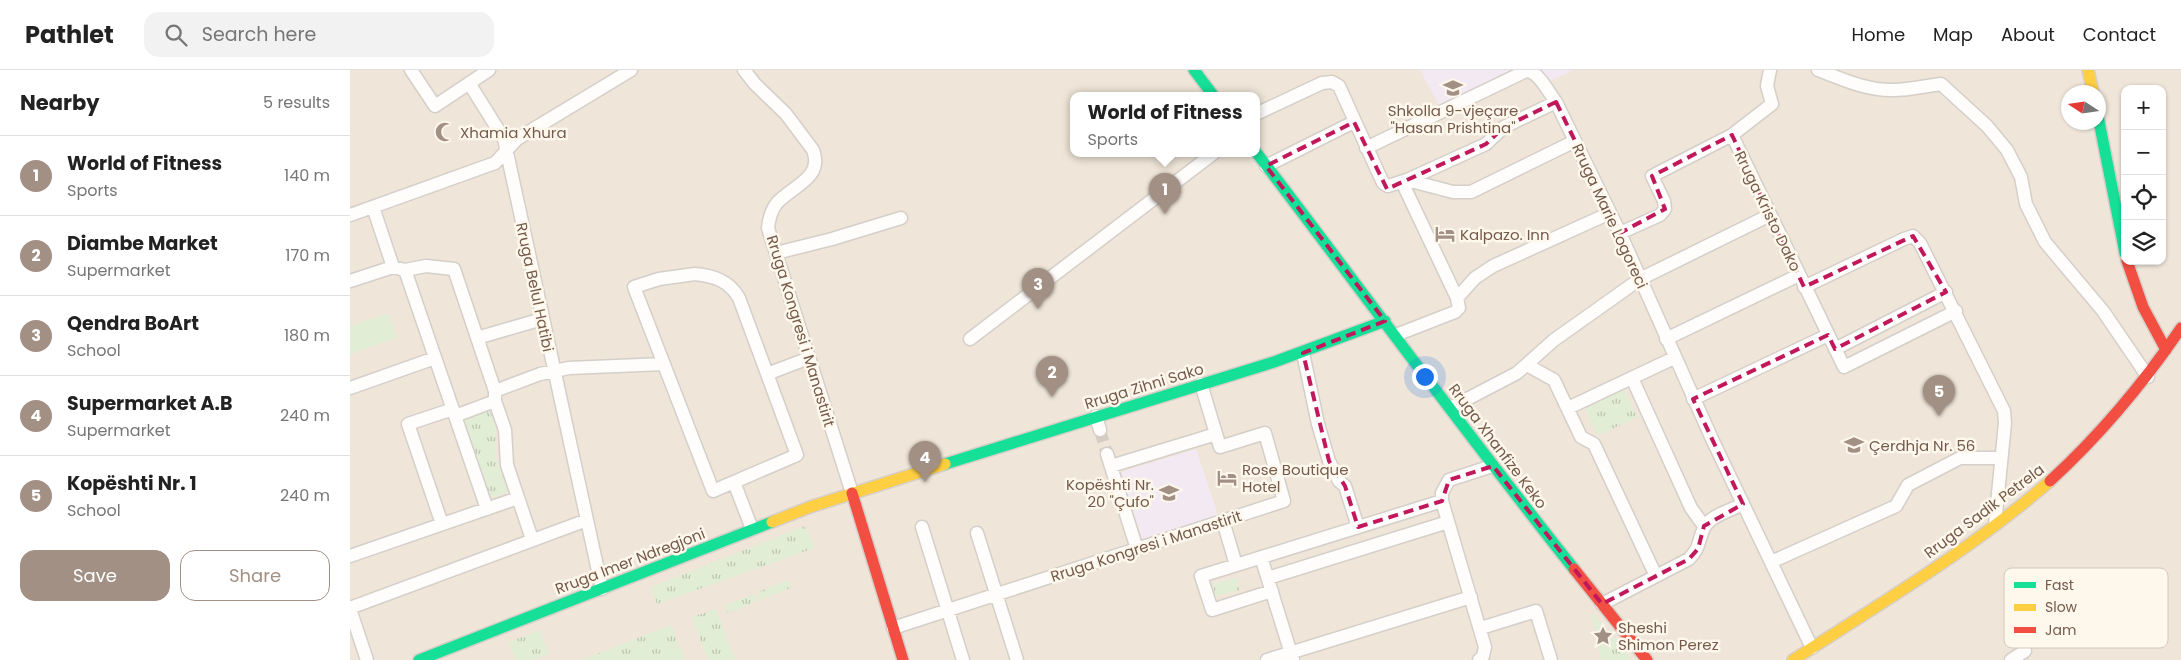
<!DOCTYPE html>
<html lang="en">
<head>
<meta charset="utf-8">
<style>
  body { margin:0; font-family:Poppins,sans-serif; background:#f2f2f2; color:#222 }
  .controls { position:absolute; right:15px; top:15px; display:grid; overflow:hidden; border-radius:10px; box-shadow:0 1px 4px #0004 }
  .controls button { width:45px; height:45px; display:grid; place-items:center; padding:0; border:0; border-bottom:1px solid #e0e0e0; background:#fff; color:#222; font:25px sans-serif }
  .compass { position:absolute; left:1711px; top:15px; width:45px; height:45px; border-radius:50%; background:#fff; box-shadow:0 1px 4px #0004; rotate:282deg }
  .you { position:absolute; left:1074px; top:306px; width:18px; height:18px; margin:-12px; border:4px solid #fff; border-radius:50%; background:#1a73e8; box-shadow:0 0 0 8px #1a73e833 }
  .badge { display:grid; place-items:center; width:32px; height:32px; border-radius:50%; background:#a29084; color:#fff; font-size:16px; font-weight:700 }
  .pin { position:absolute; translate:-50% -41px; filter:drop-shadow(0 1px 2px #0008) }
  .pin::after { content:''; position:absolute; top:26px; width:18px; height:15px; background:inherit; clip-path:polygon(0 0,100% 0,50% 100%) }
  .popup { position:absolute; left:720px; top:22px; width:190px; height:65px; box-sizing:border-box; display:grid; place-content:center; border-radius:10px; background:#fff; filter:drop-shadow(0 1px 4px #0005); font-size:16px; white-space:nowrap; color:#767676 }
  .popup b { font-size:19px; color:#222 }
  .popup::after { content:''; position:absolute; left:50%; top:100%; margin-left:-10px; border:10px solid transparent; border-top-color:#fff }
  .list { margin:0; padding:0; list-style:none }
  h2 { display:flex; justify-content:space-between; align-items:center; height:65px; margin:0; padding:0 20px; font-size:21px }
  h2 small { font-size:16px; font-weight:400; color:#767676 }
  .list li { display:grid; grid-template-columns:32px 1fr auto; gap:15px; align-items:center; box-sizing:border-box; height:80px; padding:0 20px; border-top:1px solid #e0e0e0 }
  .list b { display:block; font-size:19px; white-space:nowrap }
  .list p { margin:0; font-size:16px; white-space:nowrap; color:#767676 }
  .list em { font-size:16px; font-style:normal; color:#767676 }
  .actions { display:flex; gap:10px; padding:15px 20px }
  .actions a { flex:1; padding:11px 0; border:1px solid #a29084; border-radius:15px; text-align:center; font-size:18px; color:#a29084 }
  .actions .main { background:#a29084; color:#fff }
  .icon { flex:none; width:28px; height:28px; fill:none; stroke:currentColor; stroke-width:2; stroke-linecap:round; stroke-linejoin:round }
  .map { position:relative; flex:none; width:1831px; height:590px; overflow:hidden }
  header { display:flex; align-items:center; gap:30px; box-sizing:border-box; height:70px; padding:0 25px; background:#fff; border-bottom:1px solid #e0e0e0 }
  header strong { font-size:24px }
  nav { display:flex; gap:28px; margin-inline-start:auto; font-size:18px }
  .search { width:350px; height:45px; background:#f2f2f2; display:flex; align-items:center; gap:12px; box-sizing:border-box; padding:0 18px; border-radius:15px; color:#767676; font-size:19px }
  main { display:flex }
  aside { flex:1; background:#fff }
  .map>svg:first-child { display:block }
  .residential { fill:#efe5d8; fill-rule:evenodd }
  .education { fill:#f3e9f2 }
  .grass { fill:url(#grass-tufts) }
  .pitch { fill:#e2edd6 }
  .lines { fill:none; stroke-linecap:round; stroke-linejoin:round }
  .street-tunnel { stroke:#d6ccc3; stroke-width:12; stroke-dasharray:12 6; stroke-linecap:butt }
  .street-casing { stroke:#d5cfc9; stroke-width:15 }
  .fast-casing { stroke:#d6cfc9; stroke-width:14 }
  .slow-casing { stroke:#d6cfc9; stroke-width:14 }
  .jam-casing { stroke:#d6cfc9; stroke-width:14 }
  .street { stroke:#fefdfc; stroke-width:12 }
  .fast { stroke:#16e098; stroke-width:11 }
  .slow { stroke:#ffcf43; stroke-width:11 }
  .jam { stroke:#f24e42; stroke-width:11 }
  .marked { fill:none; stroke:#c2185b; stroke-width:4; stroke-dasharray:10 6; stroke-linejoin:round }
  .labels { text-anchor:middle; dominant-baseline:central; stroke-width:5; stroke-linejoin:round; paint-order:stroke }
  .poi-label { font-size:15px; fill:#745b4c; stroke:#fef7ec; text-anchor:start }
  .street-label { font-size:15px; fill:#745b4c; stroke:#fef7ec }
  .key { fill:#fef7ec; stroke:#d5c8bc; stroke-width:1 }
  .key-label { font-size:14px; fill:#745b4c }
</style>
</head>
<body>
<header>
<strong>Pathlet</strong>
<div class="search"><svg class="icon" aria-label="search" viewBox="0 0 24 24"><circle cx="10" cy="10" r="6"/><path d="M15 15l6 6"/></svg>Search here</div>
<nav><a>Home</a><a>Map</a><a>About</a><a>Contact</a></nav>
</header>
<main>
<aside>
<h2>Nearby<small>5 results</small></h2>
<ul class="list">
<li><span class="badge">1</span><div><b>World of Fitness</b><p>Sports</p></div><em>140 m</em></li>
<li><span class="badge">2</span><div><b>Diambe Market</b><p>Supermarket</p></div><em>170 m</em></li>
<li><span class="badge">3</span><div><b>Qendra BoArt</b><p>School</p></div><em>180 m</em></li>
<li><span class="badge">4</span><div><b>Supermarket A.B</b><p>Supermarket</p></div><em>240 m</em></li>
<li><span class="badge">5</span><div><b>Kopështi Nr. 1</b><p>School</p></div><em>240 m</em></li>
</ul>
<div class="actions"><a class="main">Save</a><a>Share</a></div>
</aside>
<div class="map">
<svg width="1831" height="590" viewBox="0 0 1831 590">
  <defs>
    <pattern id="grass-tufts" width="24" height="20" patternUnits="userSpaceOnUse" patternTransform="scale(1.25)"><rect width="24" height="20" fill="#e2edd6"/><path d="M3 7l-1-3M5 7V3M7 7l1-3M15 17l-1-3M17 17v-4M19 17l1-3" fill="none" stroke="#bcc3b0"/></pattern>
  </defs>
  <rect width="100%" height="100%" fill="#f6f2eb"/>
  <path class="residential" d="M0 0H1831V590H0ZM1775 19H1812V191H1775ZM1718 22H1748V52H1718ZM724 25H906V83H724Z"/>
  <path class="education" d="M1070 0H1164L1089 36Z
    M1191 0H1223L1197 13Z
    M846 379 868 445 792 469 771 402Z"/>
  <path class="grass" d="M1274 319 1287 347 1248 366 1235 339Z
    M140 340 146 360V389L158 422 140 428 114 350Z
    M455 456 465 478 307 534 301 517Z
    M887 508 890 520 865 526 863 514Z
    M438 510 441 518 410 530 408 522Z
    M405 524 408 531 377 543 374 535Z
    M366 539 385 590H358L342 547Z
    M1241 541 1282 590H1251Z
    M321 555 335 590H231Z
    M190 560 199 584 182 590H165L159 572Z"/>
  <path class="pitch" d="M39 243 47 268 0 284V256Z"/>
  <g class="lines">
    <path class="street-tunnel" d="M750 360 757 384"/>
    <defs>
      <path id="street" d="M61 0 85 36 139 0
        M394 0 405 14 436 44 463 80C474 108 442 116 427 133 421 140 419 149 418 158L502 423
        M1468 0C1492 9 1517 21 1544 20 1559 20 1575 16 1591 14L1637 56 1657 80 1671 107 1676 134 1695 172 1753 241 1798 307
        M119 13 154 69 252 519
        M906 44 972 13 982 12 989 16 1033 113 1038 116 1057 110 1136 74 1154 57 1206 32
        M1382 65 1494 297 1606 241
        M1016 78 1176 1C1189 1 1198 22 1206 32L1270 163 1362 369 1462 578
        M916 96 1004 52
        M1057 110 1103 122H1121L1225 71
        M23 137 43 197
        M0 145 145 93 167 69 281 0
        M1270 163 1310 145 1315 139 1314 131 1302 106 1382 65 1422 34 1417 16 1420 0
        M426 183 482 169 551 148
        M55 200 137 439
        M345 204C365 206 379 211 389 228L447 385 363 421 284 217 309 209Z
        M0 211 43 197 55 200 76 196 104 199 145 321V331L155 360 157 395 182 469
        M1454 217 1554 169 1563 166 1570 173 1654 341 1655 353 1645 454
        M1107 228 1125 208 1143 196 1260 143
        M1046 265 1105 242 1109 238 1107 228 1052 112
        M127 268 192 249
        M620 269 864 83
        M1316 269 1449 205
        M1485 279 1596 222
        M953 283 968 354 979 391 989 411 995 416 1008 457
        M1177 295 1204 310 1231 367 1244 374 1306 506
        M417 304 459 288
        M1282 308 1341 438 1354 456
        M0 318 85 288
        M145 321 190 304 219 298 314 294
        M1343 329 1478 265
        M1100 338 1167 303 1204 270 1290 209 1420 145
        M1218 338 1324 288
        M105 346 145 331
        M746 346 750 360
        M757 384 787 479
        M761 396 866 364
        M384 412 402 459
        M873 451 886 495
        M92 454 58 354 103 339
        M572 457 613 590
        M627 463 667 590
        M0 486 168 428
        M911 487 943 590
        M1421 492 1546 436 1558 415 1610 388H1651
        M918 508 1098 452
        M922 521 862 540 851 506 1092 431
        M1252 534 1339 489C1351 476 1347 473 1354 458 1359 446 1382 440 1393 434
        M0 538 237 450
        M0 539 17 590
        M543 558 934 431 915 363 870 377 851 314
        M1131 558 1186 541 1201 590
        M917 590 1121 527
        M1129 590 1133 586 1135 577 1092 431V423L1099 410 1142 396
        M1661 590 1675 581"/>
      <path id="fast" d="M844 0 863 25
        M1748 46 1775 183
        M906 82C1012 221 1115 362 1224 499
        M595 394 924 292 1035 251
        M69 590 422 452"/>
      <path id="slow" d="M1738 0 1743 22
        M422 452 460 437 595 394
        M1443 590C1530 534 1622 479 1700 411"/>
      <path id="jam" d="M1777 191 1793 237 1816 280
        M1700 411C1750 365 1793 314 1831 258
        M502 423 553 590
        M1224 499 1297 590"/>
    </defs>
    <use href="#street" class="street-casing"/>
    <use href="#fast" class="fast-casing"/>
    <use href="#slow" class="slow-casing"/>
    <use href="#jam" class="jam-casing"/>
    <use href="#street" class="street"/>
    <use href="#fast" class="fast"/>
    <use href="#slow" class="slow"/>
    <use href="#jam" class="jam"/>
  </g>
  <path class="marked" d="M1206 32 1270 163 1315 139 1302 106 1382 65 1454 217 1563 166 1596 222 1485 279 1478 265 1343 329 1393 434 1354 456 1348 479 1339 489 1252 534 1143 396 1099 410 1092 431 1008 457 995 416 979 391 953 283 1035 251 916 96 1004 52 1037 119 1136 74 1154 57Z"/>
  <defs>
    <symbol id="school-bare" viewBox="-9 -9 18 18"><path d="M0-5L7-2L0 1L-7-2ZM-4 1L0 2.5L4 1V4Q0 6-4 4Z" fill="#a29084" stroke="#fef7ec" stroke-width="2.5" paint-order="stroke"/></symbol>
    <symbol id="mosque-bare" viewBox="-9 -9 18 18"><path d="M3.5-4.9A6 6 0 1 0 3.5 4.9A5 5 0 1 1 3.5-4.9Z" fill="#a29084" stroke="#fef7ec" stroke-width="2.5" paint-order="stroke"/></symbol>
    <symbol id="hotel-bare" viewBox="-9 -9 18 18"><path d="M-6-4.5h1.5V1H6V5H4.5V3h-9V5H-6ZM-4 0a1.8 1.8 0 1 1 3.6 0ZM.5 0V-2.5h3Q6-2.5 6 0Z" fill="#a29084" stroke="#fef7ec" stroke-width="2.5" paint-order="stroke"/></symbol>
    <symbol id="sight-bare" viewBox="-9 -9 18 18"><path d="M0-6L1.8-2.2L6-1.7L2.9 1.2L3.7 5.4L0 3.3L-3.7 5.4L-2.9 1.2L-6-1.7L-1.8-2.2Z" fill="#a29084" stroke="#fef7ec" stroke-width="2.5" paint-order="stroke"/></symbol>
  </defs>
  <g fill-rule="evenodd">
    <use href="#school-bare" x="1089" y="4" width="28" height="28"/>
    <use href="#mosque-bare" x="81" y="48" width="28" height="28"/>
    <use href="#hotel-bare" x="1081" y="150" width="28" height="28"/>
    <use href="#school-bare" x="1490" y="361" width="28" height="28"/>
    <use href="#hotel-bare" x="863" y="394" width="28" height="28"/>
    <use href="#school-bare" x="805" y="409" width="28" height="28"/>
    <use href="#sight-bare" x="1239" y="552" width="28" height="28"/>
  </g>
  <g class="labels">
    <g class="poi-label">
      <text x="1103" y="40" text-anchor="middle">Shkolla 9-vjeçare<tspan x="1103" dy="17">"Hasan Prishtina"</tspan></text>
      <text x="110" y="62">Xhamia Xhura</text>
      <text x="1110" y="164">Kalpazo. Inn</text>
      <text x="1519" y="375">Çerdhja Nr. 56</text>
      <text x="892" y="399">Rose Boutique<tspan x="892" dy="17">Hotel</tspan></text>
      <text x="804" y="414" text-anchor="end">Kopështi Nr.<tspan x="804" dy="17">20 "Çufo"</tspan></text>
      <text x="1268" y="557">Sheshi<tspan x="1268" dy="17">Shimon Perez</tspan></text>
    </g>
    <g class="street-label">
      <text transform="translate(1418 141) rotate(64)">Rruga Kristo Dako</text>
      <text transform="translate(1260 146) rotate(65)">Rruga Marie Logoreci</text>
      <text transform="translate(185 217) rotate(78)">Rruga Belul Hatibi</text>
      <text transform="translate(451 261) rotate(73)">Rruga Kongresi i Manastirit</text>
      <text transform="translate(794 316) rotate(-17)">Rruga Zihni Sako</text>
      <text transform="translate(1148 376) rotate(53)">Rruga Xhanfize Keko</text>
      <text transform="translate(1634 441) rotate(-37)">Rruga Sadik Petrela</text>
      <text transform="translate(796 476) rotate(-18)">Rruga Kongresi i Manastirit</text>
      <text transform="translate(280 491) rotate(-21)">Rruga Imer Ndregjoni</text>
    </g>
  </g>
  <rect x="1654" y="498" width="164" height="80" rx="8" class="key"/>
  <rect x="1664" y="512" width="22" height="6" fill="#16e098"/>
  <rect x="1664" y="534" width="22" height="7" fill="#ffcf43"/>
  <rect x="1664" y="557" width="22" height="6" fill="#f24e42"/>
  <g class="key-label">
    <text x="1695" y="520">Fast</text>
    <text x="1695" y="542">Slow</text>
    <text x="1695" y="565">Jam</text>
  </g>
</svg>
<div class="controls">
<button>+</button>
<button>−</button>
<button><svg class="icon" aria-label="locate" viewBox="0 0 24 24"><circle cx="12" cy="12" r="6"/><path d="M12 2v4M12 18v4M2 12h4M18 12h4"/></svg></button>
<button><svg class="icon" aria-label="layers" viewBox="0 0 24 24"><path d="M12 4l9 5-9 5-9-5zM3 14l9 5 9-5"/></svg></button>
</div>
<svg class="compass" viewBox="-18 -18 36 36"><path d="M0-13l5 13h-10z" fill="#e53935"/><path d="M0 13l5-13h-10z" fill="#767676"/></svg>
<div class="you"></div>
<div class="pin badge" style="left:815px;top:144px">1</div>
<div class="popup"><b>World of Fitness</b>Sports</div>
<div class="pin badge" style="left:702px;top:327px">2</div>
<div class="pin badge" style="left:688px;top:239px">3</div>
<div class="pin badge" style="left:575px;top:412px">4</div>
<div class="pin badge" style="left:1589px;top:346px">5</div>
</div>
</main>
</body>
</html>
